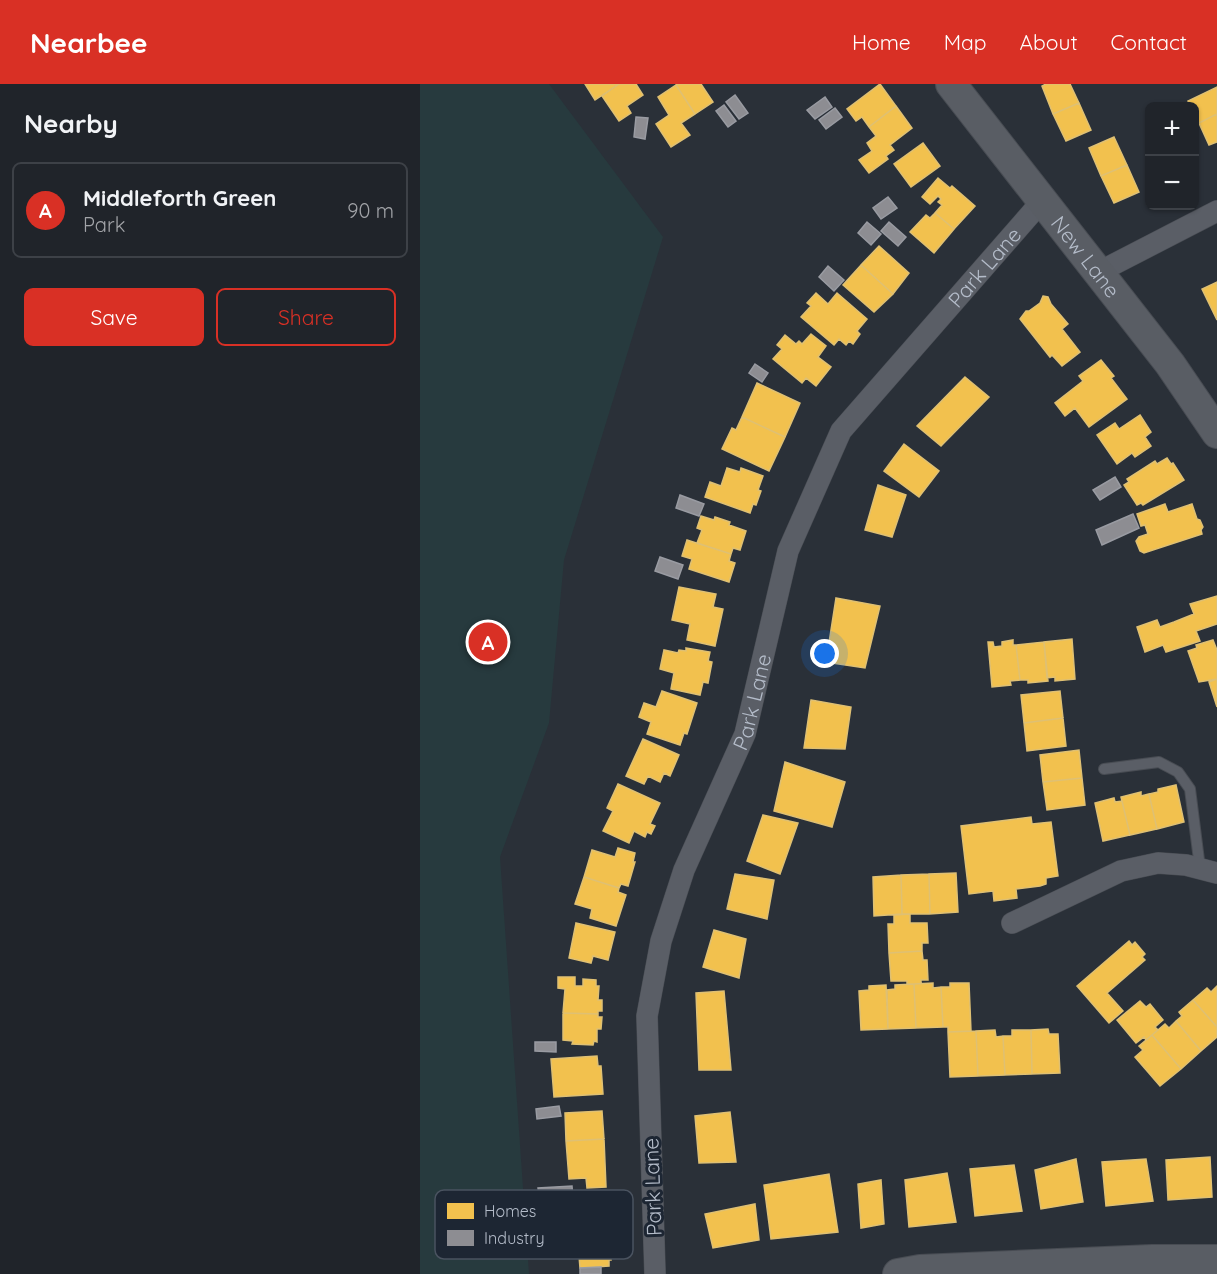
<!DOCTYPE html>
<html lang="en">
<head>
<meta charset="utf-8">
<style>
  body { margin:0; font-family:Quicksand,sans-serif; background:#2d3036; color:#f1f3f6 }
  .controls { position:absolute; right:18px; top:18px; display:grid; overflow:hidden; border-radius:9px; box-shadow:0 2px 4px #0004 }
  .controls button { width:54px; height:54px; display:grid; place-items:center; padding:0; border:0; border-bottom:2px solid #3d4147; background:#20242a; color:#f1f3f6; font:30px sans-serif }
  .you { position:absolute; left:405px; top:570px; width:21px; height:21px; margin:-15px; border:4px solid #fff; border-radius:50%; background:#1a73e8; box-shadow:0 0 0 9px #1a73e833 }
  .badge { display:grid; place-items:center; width:39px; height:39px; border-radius:50%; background:#d93025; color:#fff; font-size:20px; font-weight:700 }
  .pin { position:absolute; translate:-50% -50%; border:3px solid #fff; box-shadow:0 2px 6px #0006 }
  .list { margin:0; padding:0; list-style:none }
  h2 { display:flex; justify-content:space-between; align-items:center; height:78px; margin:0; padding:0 24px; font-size:26px }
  h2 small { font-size:20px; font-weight:400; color:#a2a4a8 }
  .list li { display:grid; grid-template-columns:39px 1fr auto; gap:18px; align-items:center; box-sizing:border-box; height:96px; margin:0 12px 12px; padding:0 12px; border:2px solid #3d4147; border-radius:9px }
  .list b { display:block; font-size:22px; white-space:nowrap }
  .list p { margin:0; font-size:20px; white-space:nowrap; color:#a2a4a8 }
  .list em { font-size:20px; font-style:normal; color:#a2a4a8 }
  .actions { display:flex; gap:12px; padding:18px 24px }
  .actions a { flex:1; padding:14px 0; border:2px solid #d93025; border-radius:9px; text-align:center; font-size:21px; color:#d93025 }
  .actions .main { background:#d93025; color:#fff }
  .map { position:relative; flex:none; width:797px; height:1190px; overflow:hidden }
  header { display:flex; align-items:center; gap:36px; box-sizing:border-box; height:84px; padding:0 30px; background:#d93025; color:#fff }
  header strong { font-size:28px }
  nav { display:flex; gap:33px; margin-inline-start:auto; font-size:21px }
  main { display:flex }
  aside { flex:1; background:#20242a }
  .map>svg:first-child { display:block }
  .green { fill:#273a3e }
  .homes { fill:#f2c14e; stroke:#dfc073; stroke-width:1.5 }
  .industry { fill:#8d8d92; stroke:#999ba2; stroke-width:1.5 }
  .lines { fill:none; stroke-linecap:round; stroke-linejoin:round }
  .lane-casing { stroke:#484c53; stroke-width:12 }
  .street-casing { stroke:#484c53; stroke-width:22 }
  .secondary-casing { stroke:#484c53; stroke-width:32 }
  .lane { stroke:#5a5e66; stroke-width:10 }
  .street { stroke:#5a5e66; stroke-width:21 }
  .secondary { stroke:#595d64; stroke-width:30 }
  .labels { text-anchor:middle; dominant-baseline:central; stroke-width:6; stroke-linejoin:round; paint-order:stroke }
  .street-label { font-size:21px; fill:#b4bcc9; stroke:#1d2633 }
  .key { fill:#1d2633; stroke:#4a5360; stroke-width:1.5 }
  .key-label { font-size:16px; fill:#b4bcc9 }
</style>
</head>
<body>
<header>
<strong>Nearbee</strong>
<nav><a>Home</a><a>Map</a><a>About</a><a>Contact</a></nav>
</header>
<main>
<aside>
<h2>Nearby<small></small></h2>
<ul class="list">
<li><span class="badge">A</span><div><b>Middleforth Green</b><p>Park</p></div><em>90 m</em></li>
</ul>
<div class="actions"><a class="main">Save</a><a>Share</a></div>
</aside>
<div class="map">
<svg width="797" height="1190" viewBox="0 0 797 1190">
  <rect width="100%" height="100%" fill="#2a3038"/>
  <path class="green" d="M0 0H129L243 153 144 476 129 639 80 773 109 1190H0Z"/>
  <path class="homes" d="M165 0H199L175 16Z
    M199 0H216L223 11 207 22 211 29 199 37 182 12Z
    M258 0H281L293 18 275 30 256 1Z
    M460 0 476 22 449 43 442 33 436 37 427 25Z
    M626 0H650L659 19 633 30 622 2Z
    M256 1 275 30 261 39 270 51 251 63 236 40 249 31 238 13Z
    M797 3V30L779 39 774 30V22H771L768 17Z
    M659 19 671 46 646 57 633 30Z
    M476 22 492 44 470 61 474 66 466 72 468 75 449 89 439 76 452 67 447 59 456 52 449 43Z
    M797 30V58L789 61 779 39Z
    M694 53 707 81 681 92 669 64Z
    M503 59 520 82 491 103 474 80Z
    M707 81 719 108 694 119 681 92Z
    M518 94 530 104 532 102 555 122 534 145 515 129 522 121 518 118 521 115 518 112 510 120 502 113Z
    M515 129 534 145 514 169 490 148 506 131 510 134Z
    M459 162 489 189 473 210 441 181Z
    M441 181 473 210 454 228 423 201Z
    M797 198V236L782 205Z
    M396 209 408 220 417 209 447 235 437 247 440 250 433 260 429 257 426 261 419 255 414 261 381 233 391 222 387 219Z
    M623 212 628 213 631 220 648 240 642 245 660 268 642 282 632 271 630 273 600 235 606 227H609L620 219Z
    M391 250 406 262 398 273 411 283 396 302 386 294 382 299 353 275 362 265 357 261 365 251 376 260 379 257 382 260Z
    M681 276 694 292 691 294 707 315 669 343 655 324 645 332 635 319 663 297 659 292Z
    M545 293 569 313 521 362 497 342Z
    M337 299 380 319 365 353 322 333Z
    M720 331 731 348 725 353 731 362 715 373 712 369 697 380 677 351 695 339 699 345Z
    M322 333 365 353 349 387 302 365 312 344 316 346Z
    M484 360 519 387 499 413 464 387Z
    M747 374 751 380 753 379 764 396 723 421 721 419 717 421 704 401 709 398 707 395 735 377 737 380Z
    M307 384 320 388 321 384 343 392 338 406 341 407 336 421 333 420 330 429 285 413 290 398 301 402Z
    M458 401 486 411 472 453 445 446Z
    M745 420 748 428 772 420 777 435 780 436 783 443 781 446 782 450 724 469 720 467 716 457 719 453 728 450 725 441 721 442 717 430Z
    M281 432 294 436 295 433 310 438 309 441 326 447 320 466 313 464 311 470 277 459 282 446 277 444Z
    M267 456 311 470 309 477 315 479 309 498 269 485 272 475 262 472Z
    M259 503 296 510 293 523 303 525 295 562 267 556 270 540 252 536Z
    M797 512V540L776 547 780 557 746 568 743 561 725 568 717 543 737 536 740 543 754 538 774 530 770 520Z
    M416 514 460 522 445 584 406 578Z
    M652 555 655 595 635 597V593L627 594 624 558Z
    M593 556V561H596L600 596 590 597 591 601 572 603 568 558H573L574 563 582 562V558Z
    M793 556 797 566V595L779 598 768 567 777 564 776 561Z
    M624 558 628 597 608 599V596H600L596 561Z
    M266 564 290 568 288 577 292 578 288 599 283 598 280 611 251 605 254 589 240 585 244 566 258 569 259 566 266 567Z
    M797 595V623L789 598Z
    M242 607 277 619 267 650 264 649 260 661 227 650 231 638 219 633 224 619 236 623Z
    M640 607 643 634 604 639 601 611Z
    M391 616 431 623 425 665 384 664Z
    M643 634 646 662 607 667 604 639Z
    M223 655 259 671 250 692 244 689 240 698 228 692 224 700 206 692Z
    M659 666 662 694 623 698 620 671Z
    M365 678 425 698 412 743 354 727Z
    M662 694 665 721 627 726 623 698Z
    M198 700 240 719 230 740 235 742 231 750 227 748 225 753 214 747 209 759 183 747 193 727 187 724Z
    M756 701 764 738 737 745 729 710 738 708V705Z
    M721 708V712L729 710 737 745 710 751 701 713Z
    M694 714 695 718 702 717 710 751 683 757 675 719Z
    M343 731 378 739 360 790 327 777Z
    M611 733 612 740 631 738 638 792 626 794V800L620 802 596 805 597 814 574 817 573 807 549 810 541 742Z
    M198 764 215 769 213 778H215L208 802 201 800 199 804 164 793 172 766 195 773Z
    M536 789 538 828 510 830 509 790Z
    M315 790 354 796 347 835 307 825Z
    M509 790 510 830H482L481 791Z
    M481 791 482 830 454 832 453 793Z
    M164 793 199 804 198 808 206 811 196 842 170 834 172 825 155 820Z
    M490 830V839H507L508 859H502V867L469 869 468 840H474V831Z
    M156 839 195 848 188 876 173 872 171 879 149 874Z
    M294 846 326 855 319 894 283 883Z
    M709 857 712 861 715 858 725 870 722 873 725 876 687 909 703 927 689 939 657 902Z
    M502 867 503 876H507L508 896H501V900H487V897H471L469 869Z
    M138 893H155V902H163V895L176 896V902H179L178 916H182V927H178V930L143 929 145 905 138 904Z
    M513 899V904L521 903 523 943 496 944 494 900Z
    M530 899H549L551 947 528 948V943H523L521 903H530Z
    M494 900 496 944 468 945 467 906 475 905V901Z
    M466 901 468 945 441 946 439 907 449 906V902Z
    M797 902V943L773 916 787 904 791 908Z
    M304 907 311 986H279L276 909Z
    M773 916 797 943V953L781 967 756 937 762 932 759 928Z
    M720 917 726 923 730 920 743 936 735 943 738 946 726 956 724 953 716 959 697 936Z
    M143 929 178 930V933H182L181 945H177V958L174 957 173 961 152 960 153 957 143 956Z
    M756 937 781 967 761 985 732 951 745 940 749 944Z
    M628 945 629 950H638L640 989 612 990 611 946Z
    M575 946 576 953 583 952 585 991 558 992 556 947Z
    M592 946H611L612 990 585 991 583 952H592Z
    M556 947 558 992 530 993 528 948Z
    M732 951 761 985 740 1002 715 973 723 966 719 962Z
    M177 972 178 982H181L183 1010 134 1013 131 975Z
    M182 1027 184 1055 146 1057 145 1029Z
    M310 1028 316 1078 279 1079 275 1032Z
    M184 1055 186 1103 167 1104 166 1094 149 1095 146 1057Z
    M790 1073 792 1113 748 1116 746 1076Z
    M656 1075 663 1118 621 1125 615 1086Z
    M726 1075 733 1117 686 1122 682 1078Z
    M594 1081 602 1127 555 1132 550 1085Z
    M527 1089 536 1138 489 1143 485 1096Z
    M409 1090 418 1148 351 1155 344 1101Z
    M461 1096 464 1140 441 1144 438 1100Z
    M186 1108 187 1122H192L194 1137H188L191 1176H189V1182L160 1184 154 1110Z
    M335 1120 339 1156 293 1164 285 1130Z"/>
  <path class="industry" d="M315 11 328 29 319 35 306 18Z
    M405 13 412 23 395 35 387 26Z
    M304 21 316 37 308 43 296 27Z
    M415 24 422 33 406 45 399 36Z
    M216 33 228 34 225 55 214 53Z
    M468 113 477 124 461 135 453 124Z
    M447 138 461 150 451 161 438 149Z
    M469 138 486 153 478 162 461 147Z
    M408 182 424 196 414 207 399 193Z
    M335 280 348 289 342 298 329 289Z
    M695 393 701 403 680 416 673 406Z
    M260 411 284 420 279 432 256 424Z
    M713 430 719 444 682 461 676 446Z
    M240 473 263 481 258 495 235 487Z
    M115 958H136V968L115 967Z
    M139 1022 141 1032 117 1035 116 1025Z
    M152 1102 153 1117 120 1119 118 1104Z
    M181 1183V1190H160V1184Z"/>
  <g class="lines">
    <defs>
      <path id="lane" d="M684 685 739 678 758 688 770 705 780 784"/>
      <g id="street">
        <path d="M677 189 797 127"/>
        <path d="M592 839 701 787 738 779 766 781 797 789"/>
        <path id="s1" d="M235 1190 227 932 241 857 264 786 325 650 368 467 421 347 622 117"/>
      </g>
      <g id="secondary">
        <path id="s2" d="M531 0 750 280 797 349"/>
        <path d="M478 1190 500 1186 732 1176H797"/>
      </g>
    </defs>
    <use href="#lane" class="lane-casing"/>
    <use href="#street" class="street-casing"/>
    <use href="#secondary" class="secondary-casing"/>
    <use href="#lane" class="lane"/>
    <use href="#street" class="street"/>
    <use href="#secondary" class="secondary"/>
  </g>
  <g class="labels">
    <g class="street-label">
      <text stroke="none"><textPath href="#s2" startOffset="219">New Lane</textPath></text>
      <text stroke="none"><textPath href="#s1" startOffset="1095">Park Lane</textPath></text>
      <text stroke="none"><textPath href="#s1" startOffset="591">Park Lane</textPath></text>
      <text transform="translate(232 1103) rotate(-92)">Park Lane</text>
    </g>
  </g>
  <rect x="15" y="1106" width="198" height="69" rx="9" class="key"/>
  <rect x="27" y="1119" width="27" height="16" fill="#f2c14e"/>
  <rect x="27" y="1146" width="27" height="16" fill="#8d8d92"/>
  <g class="key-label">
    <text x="64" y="1133">Homes</text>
    <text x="64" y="1160">Industry</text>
  </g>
</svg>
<div class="controls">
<button>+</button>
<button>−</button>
</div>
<div class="you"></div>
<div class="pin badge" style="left:68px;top:558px">A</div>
</div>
</main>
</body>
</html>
